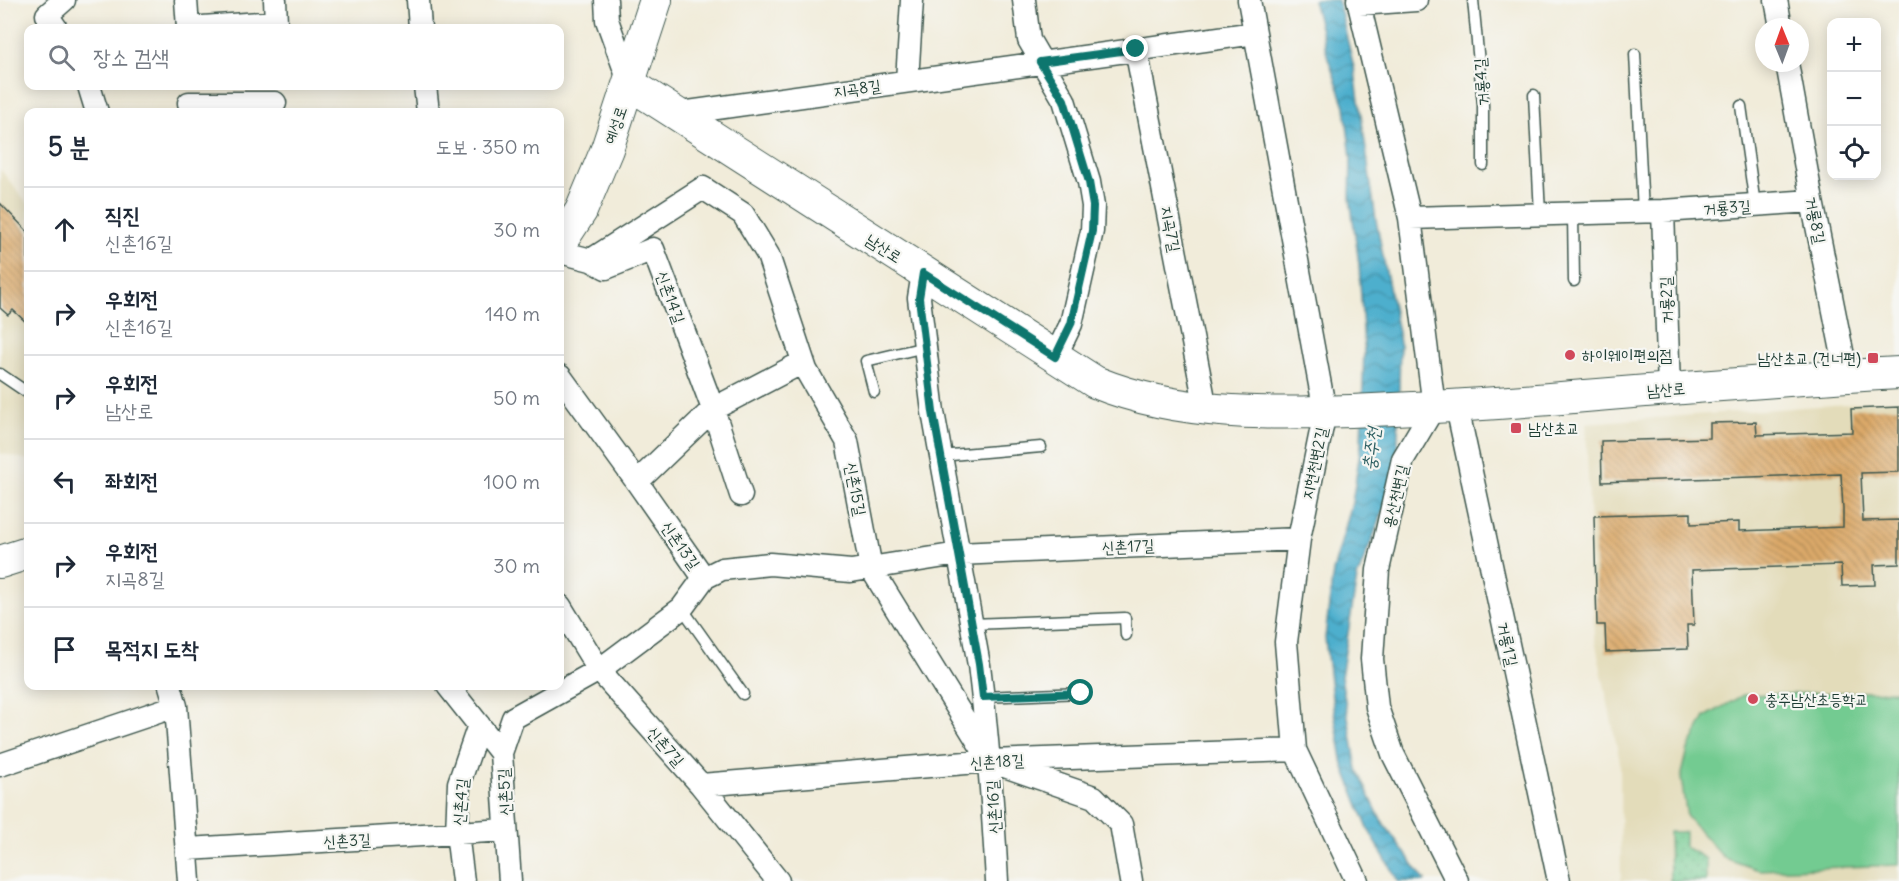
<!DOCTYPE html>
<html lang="ko">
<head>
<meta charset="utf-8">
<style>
  body { margin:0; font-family:Delius,"Poor Story",sans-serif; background:#f6f6f7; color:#1f2937 }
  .controls { position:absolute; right:18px; top:18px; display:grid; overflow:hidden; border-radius:12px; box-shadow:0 3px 15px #0003 }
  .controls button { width:54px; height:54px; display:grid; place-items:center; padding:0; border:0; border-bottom:2px solid #e0e1e3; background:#fff; color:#1f2937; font:30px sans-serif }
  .compass { position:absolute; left:1755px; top:18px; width:54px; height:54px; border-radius:50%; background:#fff; box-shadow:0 3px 15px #0003; rotate:359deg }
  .stop { position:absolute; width:18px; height:18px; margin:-14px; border:4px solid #0f766e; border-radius:50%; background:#fff }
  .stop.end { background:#0f766e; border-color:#fff; box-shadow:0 2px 6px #0008 }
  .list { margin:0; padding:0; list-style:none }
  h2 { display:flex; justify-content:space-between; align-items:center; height:78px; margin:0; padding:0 24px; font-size:26px }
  h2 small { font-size:20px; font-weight:400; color:#747a83 }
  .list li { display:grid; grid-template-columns:39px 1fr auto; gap:18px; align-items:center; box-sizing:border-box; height:84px; padding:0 24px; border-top:2px solid #e0e1e3 }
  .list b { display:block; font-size:22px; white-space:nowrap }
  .list p { margin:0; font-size:20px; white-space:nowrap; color:#747a83 }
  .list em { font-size:20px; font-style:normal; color:#747a83 }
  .icon { flex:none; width:33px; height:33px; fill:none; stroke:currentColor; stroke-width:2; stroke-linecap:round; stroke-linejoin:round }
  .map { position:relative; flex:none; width:1899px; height:881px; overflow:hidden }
  .search { position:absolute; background:#fff; box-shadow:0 3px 15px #0003; left:24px; top:24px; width:540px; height:66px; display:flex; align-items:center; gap:15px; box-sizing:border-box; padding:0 21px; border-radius:12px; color:#747a83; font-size:22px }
  .panel { position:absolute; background:#fff; box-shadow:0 3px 15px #0003; left:24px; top:108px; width:540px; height:582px; border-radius:12px }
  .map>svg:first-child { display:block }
  .built { fill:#e3dcba }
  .grass { fill:#73cb91; stroke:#498462; stroke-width:1.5 }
  .park { fill:url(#park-dots); stroke:#498462; stroke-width:1.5 }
  .water { fill:url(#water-waves); stroke:#367680; stroke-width:1.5 }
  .building { fill:url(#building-back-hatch) }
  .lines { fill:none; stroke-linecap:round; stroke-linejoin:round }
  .lane-casing { stroke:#3e574d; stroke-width:13 }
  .street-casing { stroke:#3e574d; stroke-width:25 }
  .secondary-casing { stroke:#3e574d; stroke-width:34 }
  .lane { stroke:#fff; stroke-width:10 }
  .street { stroke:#fff; stroke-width:22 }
  .secondary { stroke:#fff; stroke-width:32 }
  .route { stroke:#0f766e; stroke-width:8 }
  .poi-dot { fill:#d1495b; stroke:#f6f6f2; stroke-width:2 }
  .labels { text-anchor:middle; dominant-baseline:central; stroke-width:4.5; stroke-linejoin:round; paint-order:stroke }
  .street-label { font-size:16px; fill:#1f3d34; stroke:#f6f6f2 }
  .poi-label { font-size:16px; fill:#1f3d34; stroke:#f6f6f2; text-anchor:start }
  .water-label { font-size:18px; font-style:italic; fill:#2d5f62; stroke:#f6f6f2 }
</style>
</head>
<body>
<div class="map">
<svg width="1899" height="881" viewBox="0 0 1899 881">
  <defs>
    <pattern id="park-dots" width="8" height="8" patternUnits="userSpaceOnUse" patternTransform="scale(1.5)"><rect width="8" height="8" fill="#73cb91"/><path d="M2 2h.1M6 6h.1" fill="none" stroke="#5ea677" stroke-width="1.8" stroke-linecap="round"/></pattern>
    <pattern id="water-waves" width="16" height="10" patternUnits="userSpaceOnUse" patternTransform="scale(1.5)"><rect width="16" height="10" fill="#4eafcd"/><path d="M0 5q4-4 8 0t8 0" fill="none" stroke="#4090a7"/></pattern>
    <pattern id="building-back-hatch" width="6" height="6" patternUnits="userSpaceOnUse" patternTransform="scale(1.5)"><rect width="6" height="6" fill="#dba969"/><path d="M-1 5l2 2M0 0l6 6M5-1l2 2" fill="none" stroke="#b18b57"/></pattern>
  </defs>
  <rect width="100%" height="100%" fill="#f6f6f2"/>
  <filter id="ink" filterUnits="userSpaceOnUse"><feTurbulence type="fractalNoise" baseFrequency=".0167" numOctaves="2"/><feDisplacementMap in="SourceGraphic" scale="12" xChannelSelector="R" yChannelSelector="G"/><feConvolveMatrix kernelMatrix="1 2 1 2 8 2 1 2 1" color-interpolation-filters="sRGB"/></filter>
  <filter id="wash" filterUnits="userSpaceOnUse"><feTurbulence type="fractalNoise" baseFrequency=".008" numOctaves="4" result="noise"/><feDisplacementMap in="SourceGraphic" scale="24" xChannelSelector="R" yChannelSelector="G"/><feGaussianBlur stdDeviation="1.35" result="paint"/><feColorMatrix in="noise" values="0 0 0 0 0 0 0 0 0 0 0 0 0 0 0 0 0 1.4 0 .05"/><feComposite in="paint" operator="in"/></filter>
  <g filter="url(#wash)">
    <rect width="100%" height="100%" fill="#f1ecda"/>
    <path class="built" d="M0 169 28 204V460L0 453Z
      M1899 400V881H1621L1620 762 1594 635 1586 423Z"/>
    <path class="grass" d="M1899 691V865L1759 870 1724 858 1687 817 1681 778 1688 749 1705 717 1743 695Z"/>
    <path class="park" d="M1669 832H1685V847L1706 859V881H1670Z"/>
    <path class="water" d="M1313 0H1338L1355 72 1376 220 1400 343 1397 476 1357 578 1341 677 1357 769 1380 818 1425 881H1398L1368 829 1343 765 1333 706 1325 638 1333 572 1352 503 1361 445 1364 348 1359 264 1350 198 1351 159 1345 106 1328 58Z"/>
    <g id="blocks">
      <path class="building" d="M0 203 28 232V324L13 310 8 315 0 308Z
        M1899 407V472L1861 473 1863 521 1899 520V564L1874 565 1875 585 1842 586 1841 565 1692 570 1694 625H1687L1688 649 1606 652 1605 625H1597L1594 516 1691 513V524L1739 522V531L1843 527V509L1841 474 1602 482 1601 441 1710 438V423L1756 422 1757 435 1852 432 1851 409Z"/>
    </g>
  </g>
  <g filter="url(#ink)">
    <use href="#blocks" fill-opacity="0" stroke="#3e574d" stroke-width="1.5"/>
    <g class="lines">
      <defs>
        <path id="lane" d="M1473 0 1483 105V165
          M1635 54 1643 212
          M1534 95 1540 214
          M1741 106 1755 205
          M1573 214 1574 281
          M0 374 28 393
          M874 392 866 361 925 347
          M940 456 1041 447
          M682 608 743 694
          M971 624 1125 618 1126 635
          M983 697 1081 693"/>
        <path id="street" d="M186 0 188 28
          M418 0 420 28
          M606 0 607 20 630 84
          M1024 0 1029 40 1064 100 1089 182 1093 206 1092 231 1071 324 1055 357
          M1249 0 1325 412 1299 539 1286 642 1295 750 1357 881
          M1358 0 1410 218 1434 407 1403 459 1378 570 1372 659 1377 707 1393 754 1457 881
          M1776 0 1781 27
          M1359 4 1416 0
          M56 28 47 15 64 0
          M188 28 276 22 275 0
          M1136 49 1206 409
          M1787 63 1812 201 1847 376
          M907 81 912 0
          M89 86 97 112
          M425 86 428 112
          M189 103H275
          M674 114 1255 33
          M1663 211 1669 389
          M1410 218 1663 211 1812 201
          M560 252 591 260 703 188 743 214 768 255 806 370 847 441 871 568 990 761 1094 797 1121 824 1131 881
          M591 260 606 268 653 249 713 409 741 495
          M923 273 919 298 933 412 979 665C988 737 993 808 997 881
          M560 376 637 482 704 578
          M1457 407 1559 881
          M637 482 713 409 803 362
          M560 606 599 670 701 785 778 881
          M170 686 176 706 189 881
          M448 686 501 753 510 881
          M501 753 513 718 599 670 682 608 704 578 722 569 770 564 851 571 958 554 1299 539
          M0 765 176 706
          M701 785 990 761 1295 750
          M188 849 506 830
          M463 881 457 833 459 783 479 725"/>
        <path id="secondary" d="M630 84 1095 382C1183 418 1280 414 1373 410 1440 407 1506 403 1573 397 1681 388 1790 379 1899 373
          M560 243 581 211 607 149 656 0
          M0 562 28 553"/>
      </defs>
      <use href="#lane" class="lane-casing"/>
      <use href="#street" class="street-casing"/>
      <use href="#secondary" class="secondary-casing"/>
      <use href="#lane" class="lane"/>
      <use href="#street" class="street"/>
      <use href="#secondary" class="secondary"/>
    </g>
  </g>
  <g class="lines" filter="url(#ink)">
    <path class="route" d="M1081 693 983 697 979 664 933 412 919 298 923 273 1055 357 1071 324 1092 231 1093 206 1089 182 1064 100 1040 62 1136 49"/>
  </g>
  <g class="poi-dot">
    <circle cx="1570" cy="355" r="6"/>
    <rect x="1867" y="352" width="12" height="12" rx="3"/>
    <rect x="1510" y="422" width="12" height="12" rx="3"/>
    <circle cx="1753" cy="699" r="6"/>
  </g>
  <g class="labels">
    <g class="street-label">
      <text transform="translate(1481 82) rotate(-94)">거룡4길</text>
      <text transform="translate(857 88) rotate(-8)">지곡8길</text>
      <text transform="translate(615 125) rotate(-71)">예성로</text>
      <text transform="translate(1727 207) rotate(-4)">거룡3길</text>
      <text transform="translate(1816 220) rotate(79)">거룡8길</text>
      <text transform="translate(1171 229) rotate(79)">지곡7길</text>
      <text transform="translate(884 248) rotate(33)">남산로</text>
      <text transform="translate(671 297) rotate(70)">신촌14길</text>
      <text transform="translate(1666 300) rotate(-92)">거룡2길</text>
      <text transform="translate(1666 389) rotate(-4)">남산로</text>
      <text transform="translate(1314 463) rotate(-78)">지현천변2길</text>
      <text transform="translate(856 489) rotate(79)">신촌15길</text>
      <text transform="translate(1395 496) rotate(-77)">용산천변길</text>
      <text transform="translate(681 545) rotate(55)">신촌13길</text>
      <text transform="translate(1128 546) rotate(-3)">신촌17길</text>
      <text transform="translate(1508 644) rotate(78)">거룡1길</text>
      <text transform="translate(666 746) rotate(49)">신촌7길</text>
      <text transform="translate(997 761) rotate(-3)">신촌18길</text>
      <text transform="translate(504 792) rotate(-93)">신촌5길</text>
      <text transform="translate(460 802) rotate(-85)">신촌4길</text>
      <text transform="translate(993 807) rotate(-93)">신촌16길</text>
      <text transform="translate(347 840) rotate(-3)">신촌3길</text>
    </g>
    <g class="poi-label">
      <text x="1582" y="355">하이웨이편의점</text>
      <text x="1861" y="358" text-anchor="end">남산초교 (건너편)</text>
      <text x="1528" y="428">남산초교</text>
      <text x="1765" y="699">충주남산초등학교</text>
    </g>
    <g class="water-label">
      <text transform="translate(1371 449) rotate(-83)">충주천</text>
    </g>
  </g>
</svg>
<div class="controls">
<button>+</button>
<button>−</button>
<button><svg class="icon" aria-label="locate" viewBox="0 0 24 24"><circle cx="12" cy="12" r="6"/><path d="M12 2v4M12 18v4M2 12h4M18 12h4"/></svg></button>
</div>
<svg class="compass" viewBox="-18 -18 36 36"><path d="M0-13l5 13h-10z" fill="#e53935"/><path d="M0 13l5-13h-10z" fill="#747a83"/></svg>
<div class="stop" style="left:1081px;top:693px"></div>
<div class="stop end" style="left:1136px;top:49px"></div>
<div class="search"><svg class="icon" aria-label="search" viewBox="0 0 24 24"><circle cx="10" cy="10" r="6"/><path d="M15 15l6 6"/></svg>장소 검색</div>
<section class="panel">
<h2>5 분<small>도보 · 350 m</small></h2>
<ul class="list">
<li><svg class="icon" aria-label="ahead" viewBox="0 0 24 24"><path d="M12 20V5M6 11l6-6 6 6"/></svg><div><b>직진</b><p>신촌16길</p></div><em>30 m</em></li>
<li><svg class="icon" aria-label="right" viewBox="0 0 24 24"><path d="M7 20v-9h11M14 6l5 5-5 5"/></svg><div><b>우회전</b><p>신촌16길</p></div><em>140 m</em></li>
<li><svg class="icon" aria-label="right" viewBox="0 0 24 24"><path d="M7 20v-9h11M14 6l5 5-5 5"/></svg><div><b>우회전</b><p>남산로</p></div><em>50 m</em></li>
<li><svg class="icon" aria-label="left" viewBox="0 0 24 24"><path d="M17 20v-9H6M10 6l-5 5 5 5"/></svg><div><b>좌회전</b></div><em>100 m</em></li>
<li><svg class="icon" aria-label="right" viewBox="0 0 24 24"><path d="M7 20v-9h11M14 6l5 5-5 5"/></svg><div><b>우회전</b><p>지곡8길</p></div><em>30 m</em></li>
<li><svg class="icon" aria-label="arrive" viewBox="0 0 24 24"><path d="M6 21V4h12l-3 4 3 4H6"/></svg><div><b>목적지 도착</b></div></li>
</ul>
</section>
</div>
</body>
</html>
